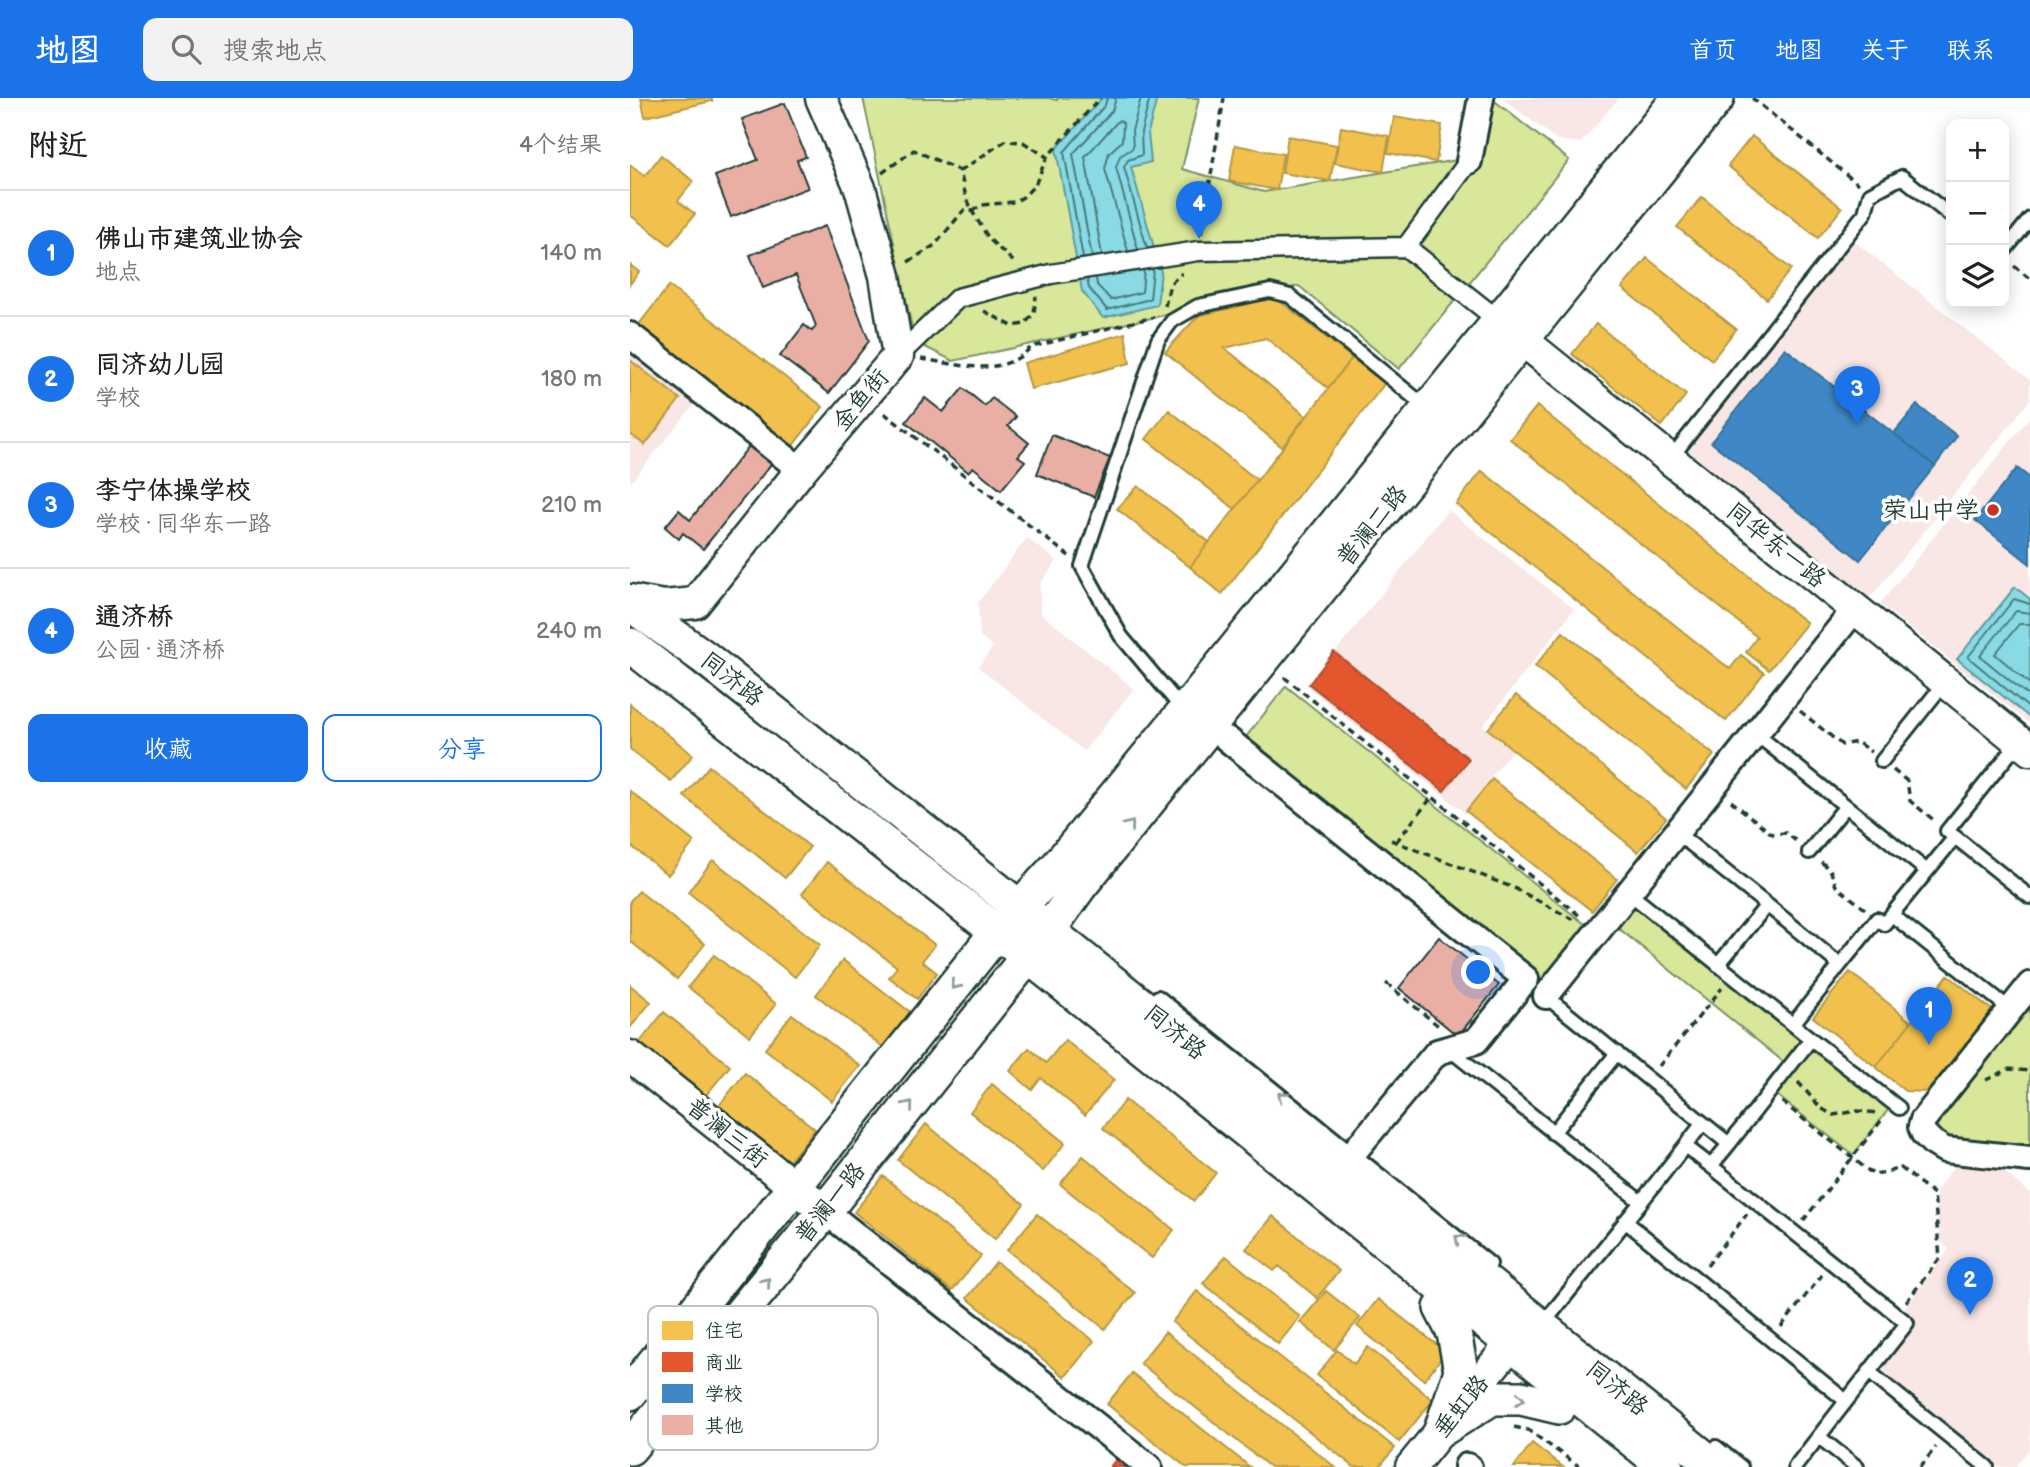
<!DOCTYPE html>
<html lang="zh">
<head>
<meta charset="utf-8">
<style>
  body { margin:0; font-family:"Balsamiq Sans","LXGW WenKai TC",sans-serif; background:#f2f2f2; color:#222 }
  .controls { position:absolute; right:21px; top:21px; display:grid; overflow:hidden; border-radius:14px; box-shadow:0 4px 18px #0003 }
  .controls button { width:63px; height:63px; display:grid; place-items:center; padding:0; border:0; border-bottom:2px solid #e0e0e0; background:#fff; color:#222; font:35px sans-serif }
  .you { position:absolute; left:849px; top:875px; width:24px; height:24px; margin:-18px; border:5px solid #fff; border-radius:50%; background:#1a73e8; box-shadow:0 0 0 10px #1a73e833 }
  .badge { display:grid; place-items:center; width:46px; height:46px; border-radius:50%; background:#1a73e8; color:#fff; font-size:23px; font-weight:700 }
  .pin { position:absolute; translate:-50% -58px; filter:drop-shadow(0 2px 4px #0008) }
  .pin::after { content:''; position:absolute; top:37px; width:24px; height:21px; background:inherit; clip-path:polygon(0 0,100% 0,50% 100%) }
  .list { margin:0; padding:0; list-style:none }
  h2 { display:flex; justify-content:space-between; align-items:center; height:91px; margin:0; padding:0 28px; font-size:30px }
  h2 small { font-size:23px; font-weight:400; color:#767676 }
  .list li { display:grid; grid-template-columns:46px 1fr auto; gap:21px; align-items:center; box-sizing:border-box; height:126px; padding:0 28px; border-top:2px solid #e0e0e0 }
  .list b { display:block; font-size:26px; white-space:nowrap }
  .list p { margin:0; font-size:23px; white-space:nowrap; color:#767676 }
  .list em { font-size:23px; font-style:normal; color:#767676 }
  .actions { display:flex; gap:14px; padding:21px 28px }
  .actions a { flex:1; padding:16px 0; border:2px solid #1a73e8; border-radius:14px; text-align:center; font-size:24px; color:#1a73e8 }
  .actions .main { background:#1a73e8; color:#fff }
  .icon { flex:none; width:38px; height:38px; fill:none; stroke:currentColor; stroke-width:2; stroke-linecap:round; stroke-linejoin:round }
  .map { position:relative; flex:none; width:1400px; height:1369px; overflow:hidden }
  header { display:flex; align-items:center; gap:42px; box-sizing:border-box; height:98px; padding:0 35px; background:#1a73e8; color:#fff }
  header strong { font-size:33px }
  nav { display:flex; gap:38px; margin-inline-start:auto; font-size:24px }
  .search { width:490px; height:63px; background:#f2f2f2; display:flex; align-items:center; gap:18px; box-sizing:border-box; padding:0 24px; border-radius:14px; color:#767676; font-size:26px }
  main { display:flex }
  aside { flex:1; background:#fff }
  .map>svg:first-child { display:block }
  .built { fill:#f8e7e4 }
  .green { fill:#d8e79a; stroke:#7c9267; stroke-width:2 }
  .water { fill:#89dae5; stroke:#5f9b9e; stroke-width:2 }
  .homes { fill:#f2c14e; stroke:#b39946; stroke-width:2 }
  .shops { fill:#e4572e; stroke:#a94f30; stroke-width:2 }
  .schools { fill:#3f88c5; stroke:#35729a; stroke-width:2 }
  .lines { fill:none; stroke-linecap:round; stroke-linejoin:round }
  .shore { stroke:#497c7b; stroke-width:2 }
  .building { fill:#e9afa5; stroke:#1f3d34; stroke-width:2 }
  .service-casing { stroke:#1f3d34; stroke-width:18 }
  .pedestrian-casing { stroke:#1f3d34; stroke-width:23 }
  .minor-casing { stroke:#1f3d34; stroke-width:30 }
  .tertiary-casing { stroke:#1f3d34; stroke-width:35 }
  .secondary-casing { stroke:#1f3d34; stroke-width:38 }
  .path { stroke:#1f3d34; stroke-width:3.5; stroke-dasharray:7 5; stroke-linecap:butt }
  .service { stroke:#fff; stroke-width:12 }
  .pedestrian { stroke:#fff; stroke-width:18 }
  .minor { stroke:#fff; stroke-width:24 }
  .tertiary { stroke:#fff; stroke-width:30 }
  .secondary { stroke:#fff; stroke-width:33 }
  .oneway { stroke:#8f9e9a }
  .poi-dot { fill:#c8321e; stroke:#fff; stroke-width:2.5 }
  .labels { text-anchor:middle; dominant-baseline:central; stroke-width:7; stroke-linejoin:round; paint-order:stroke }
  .street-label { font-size:24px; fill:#1f3d34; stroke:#fff }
  .poi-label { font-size:24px; fill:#1f3d34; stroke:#fff; text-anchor:end }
  .key { fill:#fff; stroke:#bcc5c2; stroke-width:2 }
  .key-label { font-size:19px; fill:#1f3d34 }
</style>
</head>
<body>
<header>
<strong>地图</strong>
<div class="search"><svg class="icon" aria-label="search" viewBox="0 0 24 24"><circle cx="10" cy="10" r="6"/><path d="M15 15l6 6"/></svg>搜索地点</div>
<nav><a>首页</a><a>地图</a><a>关于</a><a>联系</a></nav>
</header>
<main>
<aside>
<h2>附近<small>4个结果</small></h2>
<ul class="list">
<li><span class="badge">1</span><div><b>佛山市建筑业协会</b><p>地点</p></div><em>140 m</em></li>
<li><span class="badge">2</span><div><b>同济幼儿园</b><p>学校</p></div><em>180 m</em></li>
<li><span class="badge">3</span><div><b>李宁体操学校</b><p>学校 · 同华东一路</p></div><em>210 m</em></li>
<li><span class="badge">4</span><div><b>通济桥</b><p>公园 · 通济桥</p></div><em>240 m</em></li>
</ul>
<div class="actions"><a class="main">收藏</a><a>分享</a></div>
</aside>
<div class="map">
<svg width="1400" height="1369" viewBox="0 0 1400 1369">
  <rect width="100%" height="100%" fill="#fff"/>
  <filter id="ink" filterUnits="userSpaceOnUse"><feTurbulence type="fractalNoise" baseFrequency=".0143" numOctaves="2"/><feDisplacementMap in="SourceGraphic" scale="14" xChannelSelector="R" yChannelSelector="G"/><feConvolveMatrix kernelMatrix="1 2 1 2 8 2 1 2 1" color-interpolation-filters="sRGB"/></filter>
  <g filter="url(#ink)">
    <path class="built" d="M872 0H989L951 45 927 42Z
      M1224 143 1400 282V302L1240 500 1055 350Z
      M0 248 68 302 0 385Z
      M1400 319V626L1250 506Z
      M818 412 944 511 853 628 882 652 834 714 678 589Z
      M397 440 427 463 410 486V515L504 591 454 653 348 569 363 549 350 539 348 505Z
      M1326 1066 1365 1067 1400 1095V1350L1385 1369H1368L1248 1273 1286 1223 1273 1212 1319 1151 1311 1144 1306 1110V1093Z"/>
    <path class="green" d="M233 0H418L427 2 428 0H569L552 71 634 94 845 59 861 0 939 62 769 271 669 188 323 263 285 244Z
      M656 588 961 831 916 887 612 644Z
      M1001 802 1174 941 1155 965 982 825Z
      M1400 909V1054L1318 1045 1308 1037 1307 1027Z
      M1183 946 1261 1008 1223 1057 1144 995Z"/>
    <path class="water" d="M472 0H527L518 35 521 64 501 69 531 174 527 207 473 220 452 193 426 51Z
      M1385 489 1400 501V620L1327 561Z"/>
    <path class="homes" d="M11 0H82V3L15 19Z
      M764 19 812 27 806 64 758 55Z
      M711 29 759 38 753 74 705 65Z
      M658 38 707 47 700 83 652 75Z
      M1122 38 1212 110 1188 140 1098 68Z
      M605 47 653 56 647 92 599 83Z
      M31 57 63 83 48 103 65 116 40 147 0 117V67L15 78Z
      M1072 99 1161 171 1137 201 1047 129Z
      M1017 160 1106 231 1082 262 992 190Z
      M0 167 9 174 0 186Z
      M39 188 193 309 161 350 6 230Z
      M645 199 722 260 698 290 636 240 595 250 676 318 652 349 535 254 568 218Z
      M966 226 1056 297 1032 328 942 256Z
      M495 235 500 265 401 291 394 265Z
      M722 260 755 285 592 496 560 469Z
      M0 262 50 301 15 347 0 336Z
      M907 308 1177 525 1139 572 1116 554 1127 539 880 341Z
      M539 312 627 382 605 411 516 341Z
      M852 373 1100 571 1111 557 1134 575 1096 623 826 406Z
      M508 388 579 444 560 469 487 411Z
      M933 534 1084 657 1056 691 905 568Z
      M886 597 1036 720 1008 754 858 631Z
      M0 606 63 657 41 683 0 651Z
      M79 668 180 749 155 780 54 698Z
      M862 681 987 781 962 813 836 713Z
      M0 693 64 744 38 777 0 747Z
      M83 762 190 847 165 879 58 794Z
      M197 764 305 847 292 863 307 875 287 901 259 879 267 869 172 796Z
      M9 793 75 846 47 881 0 843V803Z
      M84 857 146 906 120 938 58 889Z
      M213 862 280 914 253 949 186 897Z
      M1220 874 1281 924 1246 969 1183 919Z
      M1318 877 1363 913 1301 989 1294 994 1275 993 1246 969Z
      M0 887 21 904 0 930Z
      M34 914 100 968 72 1002 6 949Z
      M162 916 230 968 202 1003 135 951Z
      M435 942 484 982 455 1017 411 980 402 992 380 973 399 950 416 965Z
      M115 975 185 1031 157 1066 87 1010Z
      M362 986 435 1045 413 1073 340 1014Z
      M495 1002 586 1075 564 1103 473 1030Z
      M296 1026 394 1106 365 1141 268 1062Z
      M453 1058 544 1132 522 1160 430 1086Z
      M253 1078 351 1158 322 1193 224 1114Z
      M407 1116 505 1195 475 1231 377 1152Z
      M643 1118 709 1173 687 1200 649 1168 644 1173 616 1151Z
      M596 1158 670 1219 648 1246 573 1185Z
      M366 1164 464 1243 435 1279 337 1200Z
      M567 1193 765 1350 749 1369H724L542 1224Z
      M696 1193 730 1220 704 1252 670 1224Z
      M748 1201 816 1254 794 1282 727 1228Z
      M535 1234 705 1369H640L510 1265Z
      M738 1249 803 1302 769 1344 687 1277 707 1252 724 1266Z
      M502 1275 620 1369H556L477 1306Z
      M902 1345 933 1369H884Z"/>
    <path class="shops" d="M704 554 839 661 814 693 679 586Z
      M491 1355 509 1369H480Z"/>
    <path class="schools" d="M1155 250 1305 368 1230 462 1081 344Z
      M1287 307 1327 338 1305 368 1264 335Z
      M1387 370 1400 380V466L1345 422Z"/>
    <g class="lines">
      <path class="shore" d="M517 150 494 69 498 62 512 57 511 34 520 0
        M508 152 486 69 490 58 503 50 502 33 511 0
        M472 157 455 59 489 22 493 25 492 43 479 55 475 71 498 153
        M462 159 443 56 482 13 486 0
        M453 160 434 54 475 7 477 0
        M466 180 467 187 481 202 512 194 514 172
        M457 181 459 190 477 212 520 201 523 171
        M1400 506 1384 501 1338 559 1400 611
        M1400 515 1386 513 1350 558 1400 599
        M1400 526H1389L1365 556 1400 586"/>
    </g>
    <path class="building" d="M155 5 176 59 167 62 178 90 101 119 85 78 128 62 112 21Z
      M195 128 239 243 199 295 150 258 174 227 182 233 186 228 166 177 133 190 120 157Z
      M333 290 355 308 362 300 386 319 378 328 399 345 388 358 395 363 371 392 343 369 338 374 276 324 295 300 313 314Z
      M422 337 480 360 464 399 407 376Z
      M124 342 146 360 73 451 53 435 49 441 35 429 49 412 60 422Z
      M809 839 869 887 828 938 769 890Z"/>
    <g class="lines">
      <defs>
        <path id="service" d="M1374 153 1400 121
          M1040 361 1235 115 1240 96 1272 79 1321 118
          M554 613 491 538 452 468 528 242 542 223 568 208 640 193 660 198 786 301
          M1126 636 1297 773
          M1252 663 1315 584
          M1047 735 1137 807
          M1325 739 1400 799
          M1179 754 1216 708
          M1262 817 1381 912
          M1088 867 1137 807 1210 867 1247 821 1254 826 1325 739 1317 733 1389 644
          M913 896 1099 1046 1181 941 999 795
          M528 899 860 1166
          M1163 926 1210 867
          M1181 941 1269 1010
          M819 951 1011 1104 921 1216
          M923 1035 987 955
          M1099 1046 1081 1068 1277 1225 1165 1369
          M1055 1048 1073 1025
          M1011 1104 1055 1048 1081 1068
          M995 1123 1216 1303
          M1239 1274 1357 1369
          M1189 1339 1227 1369
          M1086 1349 1111 1369"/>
        <path id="pedestrian" d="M776 149 839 63
          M268 258 328 200 421 176 568 153 776 149 858 214"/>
        <path id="minor" d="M839 63 851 0
          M0 237 171 372
          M597 641 896 881 846 943 807 954 723 1055
          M1400 887 1293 1022 1291 1029 1294 1036 1302 1044 1315 1052 1400 1061
          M916 898 1225 511
          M195 1113 519 1369
          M837 1368 839 1369"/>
        <path id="tertiary" d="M875 228 1400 652
          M0 502 34 508 65 505 171 372 268 258 255 178 230 90 191 0
          M0 958 195 1113
          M781 1369 881 1246"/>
        <path id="secondary" d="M0 506 75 560 334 765 1086 1369
          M0 547 398 858 1036 1369
          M811 1210 824 1235 831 1273 811 1332
          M0 1295 367 834 426 770 554 614 1049 0
          M811 1332 862 1300H891L929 1309
          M0 1350 195 1113 418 833 450 788 1087 0"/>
      </defs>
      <use href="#service" class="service-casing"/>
      <use href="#pedestrian" class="pedestrian-casing"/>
      <use href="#minor" class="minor-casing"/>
      <use href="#tertiary" class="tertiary-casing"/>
      <use href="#secondary" class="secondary-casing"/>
      <path class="path" d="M1122 0 1228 86
        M330 73 375 43 393 44 417 59
        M252 75 284 52 330 73 335 95 342 113 352 107 384 104 393 99 405 87 417 59 470 0
        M571 136 594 0
        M278 164 305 147 334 112 342 113 359 141 385 165
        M1384 168 1400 181
        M535 208 540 186 552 175
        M354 213 382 228 395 226 404 215 406 198
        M291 261C328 266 373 281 401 249L524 219
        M254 315 439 458
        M654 579 950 818
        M1170 613 1212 647 1227 644 1241 654
        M1263 672 1277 683 1280 703 1305 723
        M1101 703 1142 736 1156 735 1166 743
        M761 742 884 790 946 823
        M766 744 802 699
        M1191 764 1200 771 1206 788 1235 811
        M756 885 811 930
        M1029 968 1092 890
        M1356 982 1379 971 1400 973
        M1168 984 1191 1010 1203 1017 1228 1013 1247 1015
        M1152 1004 1244 1077 1271 1070 1304 1096 1310 1160 1276 1204
        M1173 1123 1254 1019
        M1077 1168 1117 1116
        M1151 1229 1192 1177
        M884 1329 898 1332 950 1369
        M1290 1369 1306 1349"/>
      <use href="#service" class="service"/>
      <use href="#pedestrian" class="pedestrian"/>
      <use href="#minor" class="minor"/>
      <use href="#tertiary" class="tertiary"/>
      <use href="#secondary" class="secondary"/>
    </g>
    <defs><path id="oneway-chevron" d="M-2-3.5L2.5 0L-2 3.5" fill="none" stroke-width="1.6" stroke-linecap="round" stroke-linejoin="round" transform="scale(1.75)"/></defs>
    <g class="oneway">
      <use href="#oneway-chevron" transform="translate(500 727) rotate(-51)"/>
      <use href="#oneway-chevron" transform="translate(325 887) rotate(129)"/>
      <use href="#oneway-chevron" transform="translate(652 998) rotate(-141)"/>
      <use href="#oneway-chevron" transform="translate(279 1007) rotate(-51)"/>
      <use href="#oneway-chevron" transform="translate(829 1141) rotate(-141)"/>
      <use href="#oneway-chevron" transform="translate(136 1184) rotate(-51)"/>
      <use href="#oneway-chevron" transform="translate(890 1301) rotate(6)"/>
    </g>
  </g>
  <circle class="poi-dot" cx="1363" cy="412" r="7"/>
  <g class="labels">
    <g class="street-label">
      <text transform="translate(231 302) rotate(-50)">金鱼街</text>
      <text transform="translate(742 428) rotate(-51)">普澜二路</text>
      <text transform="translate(1146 447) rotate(39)">同华东一路</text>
      <text transform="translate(102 581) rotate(38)">同济路</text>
      <text transform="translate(545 934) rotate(39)">同济路</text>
      <text transform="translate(97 1035) rotate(39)">普澜三街</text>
      <text transform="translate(200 1105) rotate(-51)">普澜一路</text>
      <text transform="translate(987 1290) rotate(39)">同济路</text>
      <text transform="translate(831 1308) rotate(-51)">垂虹路</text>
    </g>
    <g class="poi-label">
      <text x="1349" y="412">荣山中学</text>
    </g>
  </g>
  <rect x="18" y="1208" width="230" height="144" rx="10" class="key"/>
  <rect x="32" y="1223" width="31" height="19" fill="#f2c14e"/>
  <rect x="32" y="1254" width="31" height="20" fill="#e4572e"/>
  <rect x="32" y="1286" width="31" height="19" fill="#3f88c5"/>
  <rect x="32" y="1317" width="31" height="20" fill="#e9afa5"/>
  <g class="key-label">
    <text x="75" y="1239">住宅</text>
    <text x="75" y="1271">商业</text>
    <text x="75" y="1302">学校</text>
    <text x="75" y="1334">其他</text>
  </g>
</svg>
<div class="controls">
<button>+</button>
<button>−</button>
<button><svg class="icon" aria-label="layers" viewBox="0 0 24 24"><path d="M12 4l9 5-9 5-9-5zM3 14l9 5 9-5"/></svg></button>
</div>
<div class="you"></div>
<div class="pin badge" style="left:1299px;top:947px">1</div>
<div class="pin badge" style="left:1340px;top:1217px">2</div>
<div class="pin badge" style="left:1227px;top:326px">3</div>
<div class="pin badge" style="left:569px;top:141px">4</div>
</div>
</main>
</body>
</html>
